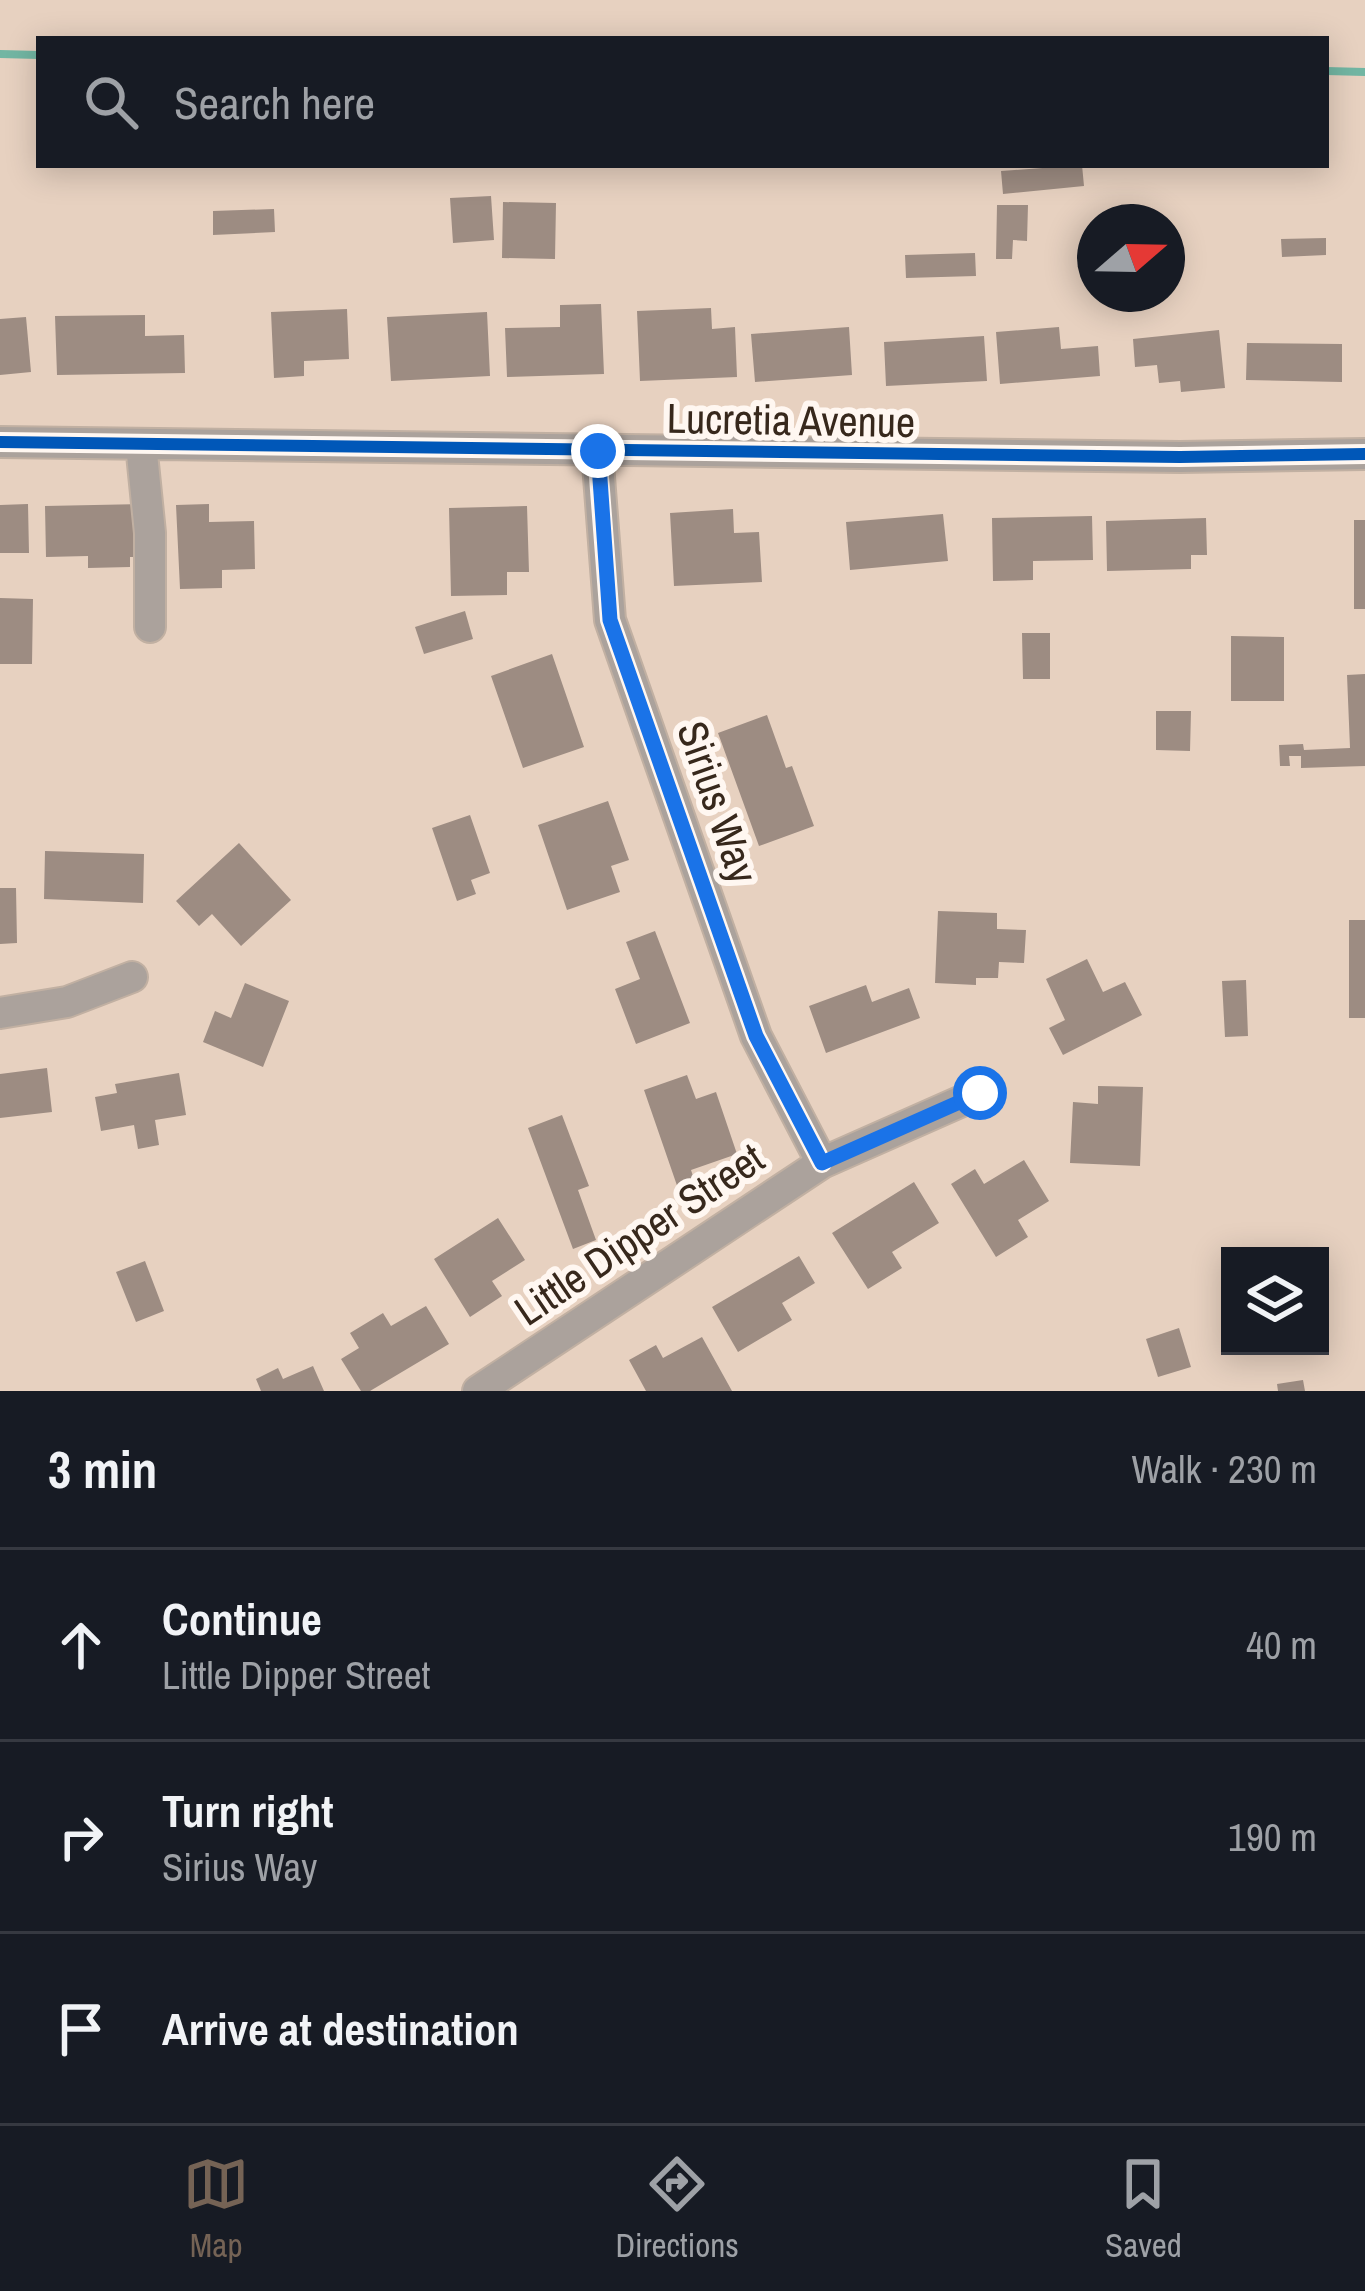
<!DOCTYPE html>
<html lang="en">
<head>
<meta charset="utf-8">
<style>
  body { margin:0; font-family:"Archivo Narrow",sans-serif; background:#242831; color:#f1f3f6 }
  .controls { position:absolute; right:36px; bottom:36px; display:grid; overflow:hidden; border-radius:0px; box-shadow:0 6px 30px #0003 }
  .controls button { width:108px; height:108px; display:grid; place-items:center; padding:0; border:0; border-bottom:3px solid #363941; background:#171b24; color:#f1f3f6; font:60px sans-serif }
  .compass { position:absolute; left:1077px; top:204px; width:108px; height:108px; border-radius:50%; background:#171b24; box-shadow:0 6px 30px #0003; rotate:70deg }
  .stop { position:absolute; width:36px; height:36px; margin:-27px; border:9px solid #1a73e8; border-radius:50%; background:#fff }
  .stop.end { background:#1a73e8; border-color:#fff; box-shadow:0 3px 12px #0008 }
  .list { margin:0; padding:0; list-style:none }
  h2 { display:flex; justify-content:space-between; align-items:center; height:156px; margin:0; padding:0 48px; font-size:51px }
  h2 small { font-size:39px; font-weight:400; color:#9ea1a6 }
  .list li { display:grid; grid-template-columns:78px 1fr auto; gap:36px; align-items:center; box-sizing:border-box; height:192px; padding:0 48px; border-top:3px solid #363941 }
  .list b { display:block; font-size:45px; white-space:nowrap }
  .list p { margin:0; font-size:39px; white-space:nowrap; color:#9ea1a6 }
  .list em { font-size:39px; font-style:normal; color:#9ea1a6 }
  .icon { flex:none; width:66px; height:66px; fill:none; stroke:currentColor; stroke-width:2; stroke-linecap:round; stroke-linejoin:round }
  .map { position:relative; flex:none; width:1365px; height:1391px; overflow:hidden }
  .search { position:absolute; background:#171b24; box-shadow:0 6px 30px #0003; left:36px; right:36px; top:36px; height:132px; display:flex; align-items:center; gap:30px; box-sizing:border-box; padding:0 42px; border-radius:0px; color:#9ea1a6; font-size:45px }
  .sheet { height:732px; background:#171b24 }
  nav { display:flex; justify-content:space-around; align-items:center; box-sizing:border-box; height:168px; border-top:3px solid #363941; background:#171b24; font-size:33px; color:#9ea1a6 }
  nav a { display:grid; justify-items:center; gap:6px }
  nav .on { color:#756355 }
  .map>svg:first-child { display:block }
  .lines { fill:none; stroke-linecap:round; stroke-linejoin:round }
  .stream { stroke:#72b6a3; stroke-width:8 }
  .building { fill:#9d8c82 }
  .minor-casing { stroke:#c1b0a2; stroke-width:34 }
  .minor { stroke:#aba29c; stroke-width:30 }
  .cycleway-casing { stroke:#fff7f1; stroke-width:20 }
  .cycleway { stroke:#0057b8; stroke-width:12 }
  .route { stroke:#1a73e8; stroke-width:15 }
  .labels { text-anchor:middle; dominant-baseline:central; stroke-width:12; stroke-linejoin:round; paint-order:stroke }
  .street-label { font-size:42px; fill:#37281c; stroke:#fff7f1 }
</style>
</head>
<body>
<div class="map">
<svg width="1365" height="1391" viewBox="0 0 1365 1391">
  <rect width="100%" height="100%" fill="#e7d1c0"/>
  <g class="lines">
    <path class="stream" d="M0 54 39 55
      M1326 71 1365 72"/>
  </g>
  <path class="building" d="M1082 165 1084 186 1003 194 1001 171Z
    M491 196 494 240 453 243 450 198Z
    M503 202 556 203 555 259 502 258Z
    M997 205H1028L1027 241 1013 240 1012 259H996Z
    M274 209 275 232 213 235V211Z
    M1326 238V255L1282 257 1281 239Z
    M975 253 976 276 906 278 905 255Z
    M601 304 604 374 507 377 505 328 560 327V305Z
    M711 308 712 329 735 327 737 377 640 381 637 311Z
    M347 309 349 359 304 361V376L274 378 271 312Z
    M487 312 490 376 391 381 387 317Z
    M145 315V336L184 335 185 373 57 375 55 316Z
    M26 317 31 372 0 375V319Z
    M849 327 852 375 755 382 751 334Z
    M1059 327 1061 349 1098 346 1100 376 1000 384 996 332Z
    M1219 330 1225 388 1181 392 1180 381 1159 383 1157 365 1135 367 1133 339Z
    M984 336 987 381 886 386 884 342Z
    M1247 343 1342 344V382L1246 380Z
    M28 504 29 553H0V505Z
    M144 504 146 557H130V567L88 568V556L46 557 45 506Z
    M209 504V522L254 521 255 569 222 570V588L180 589 176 505Z
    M527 506 529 572H507V595L451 596 449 508Z
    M733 509 734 533 759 532 762 582 674 586 670 513Z
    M943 514 948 561 850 570 846 522Z
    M1092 516 1093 560 1033 561V580L993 581 992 518Z
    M1206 518 1207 555H1191V569L1107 571 1106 521Z
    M1354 520H1365V609H1354Z
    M0 598 33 599 32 664H0Z
    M465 611 473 639 424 654 415 627Z
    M1022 633H1050V679H1023Z
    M1231 636 1284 637V701H1231Z
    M552 654 584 747 523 768 491 676Z
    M1365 674V766L1301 768V756H1289L1290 766H1280L1279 745 1303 744 1304 750 1350 748 1347 675Z
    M1156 711H1191L1190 751 1156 750Z
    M767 715 786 768 792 766 814 826 759 846 718 733Z
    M608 801 629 860 611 866 620 892 567 910 538 825Z
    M470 815 490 873 471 880 476 894 457 901 432 828Z
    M239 843 291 900 241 946 212 914 199 926 176 901Z
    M45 851 144 854 143 903 44 899Z
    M0 888H16L17 943 0 944Z
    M938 911 997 913V929L1026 930 1024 963 999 962 998 978H976V985L935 983Z
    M1349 920H1365V1018H1349Z
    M655 931 690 1023 636 1044 615 989 640 979 626 942Z
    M1087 959 1103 992 1125 982 1142 1015 1063 1055 1049 1028 1065 1020 1046 979Z
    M1246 980 1248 1036 1225 1037 1222 981Z
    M245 983 289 1001 263 1067 203 1042 215 1011 231 1018Z
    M866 985 872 1002 909 988 920 1018 826 1053 809 1006Z
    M47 1068 52 1112 0 1118V1074Z
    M179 1073 186 1115 155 1120 159 1145 138 1149 134 1125 101 1131 95 1097 117 1093 115 1084Z
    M687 1075 696 1099 716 1092 737 1154 691 1170 699 1194 682 1200 644 1090Z
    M1098 1086 1143 1087 1140 1166 1070 1163 1073 1102 1098 1104Z
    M562 1115 589 1186 578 1190 596 1240 573 1249 528 1128Z
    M1024 1160 1049 1201 1018 1220 1028 1237 996 1257 951 1184 975 1169 984 1184Z
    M914 1182 939 1223 892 1252 902 1268 868 1289 832 1233Z
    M498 1218 525 1260 492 1281 502 1296 470 1317 434 1259Z
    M799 1256 815 1283 782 1303 792 1320 738 1352 712 1307Z
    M145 1261 164 1311 136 1322 116 1272Z
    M426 1306 449 1344 370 1391H361L341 1359 359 1348 350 1333 383 1313 391 1326Z
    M1179 1328 1191 1367 1158 1377 1146 1339Z
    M702 1337 732 1391H646L629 1360 656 1345 663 1358Z
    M313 1366 324 1391H261L256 1379 278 1368 283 1379Z
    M1303 1380 1305 1391H1278L1277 1384Z"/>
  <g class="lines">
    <defs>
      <path id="minor" d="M0 442 1180 457 1365 454
        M141 444 150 533V627
        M597 451 610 620 756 1036 822 1163
        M0 1013 67 1002 132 977
        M478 1391 822 1163 980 1093"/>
    </defs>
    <use href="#minor" class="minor-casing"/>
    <use href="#minor" class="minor"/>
    <defs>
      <path id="cycleway" d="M0 442 1180 457 1365 454
        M597 451 610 620 756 1036 822 1163"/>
    </defs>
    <use href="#cycleway" class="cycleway-casing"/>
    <use href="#cycleway" class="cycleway"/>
  </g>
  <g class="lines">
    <path class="route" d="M598 451 610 620 756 1036 822 1163 980 1093"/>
  </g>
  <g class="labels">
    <g class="street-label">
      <text transform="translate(791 420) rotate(1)">Lucretia Avenue</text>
      <text transform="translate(718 802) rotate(71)">Sirius Way</text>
      <text transform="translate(639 1234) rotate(-34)">Little Dipper Street</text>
    </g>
  </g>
</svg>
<div class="controls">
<button><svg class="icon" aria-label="layers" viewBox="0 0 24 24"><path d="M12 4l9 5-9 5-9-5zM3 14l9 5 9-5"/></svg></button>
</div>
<svg class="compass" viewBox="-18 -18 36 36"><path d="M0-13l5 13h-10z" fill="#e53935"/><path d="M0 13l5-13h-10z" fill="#9ea1a6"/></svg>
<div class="stop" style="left:980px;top:1093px"></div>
<div class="stop end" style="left:598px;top:451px"></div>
<div class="search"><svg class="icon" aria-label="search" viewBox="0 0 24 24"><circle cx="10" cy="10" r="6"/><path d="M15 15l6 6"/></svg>Search here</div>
</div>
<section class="sheet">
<h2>3 min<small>Walk · 230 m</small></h2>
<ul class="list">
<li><svg class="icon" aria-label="ahead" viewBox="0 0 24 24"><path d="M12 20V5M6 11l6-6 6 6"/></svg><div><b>Continue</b><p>Little Dipper Street</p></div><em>40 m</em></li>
<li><svg class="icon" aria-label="right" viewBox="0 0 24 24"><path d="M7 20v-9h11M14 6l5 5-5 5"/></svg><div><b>Turn right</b><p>Sirius Way</p></div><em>190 m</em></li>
<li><svg class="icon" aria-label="arrive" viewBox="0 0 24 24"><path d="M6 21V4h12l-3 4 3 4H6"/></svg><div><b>Arrive at destination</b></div></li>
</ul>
</section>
<nav>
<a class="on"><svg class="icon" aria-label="map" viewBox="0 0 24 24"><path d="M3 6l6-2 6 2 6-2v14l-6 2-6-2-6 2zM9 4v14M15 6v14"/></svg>Map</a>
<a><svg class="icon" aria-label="directions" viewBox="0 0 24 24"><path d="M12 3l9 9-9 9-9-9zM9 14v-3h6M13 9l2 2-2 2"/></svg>Directions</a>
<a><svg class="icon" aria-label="saved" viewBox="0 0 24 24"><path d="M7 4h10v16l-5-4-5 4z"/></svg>Saved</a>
</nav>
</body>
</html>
